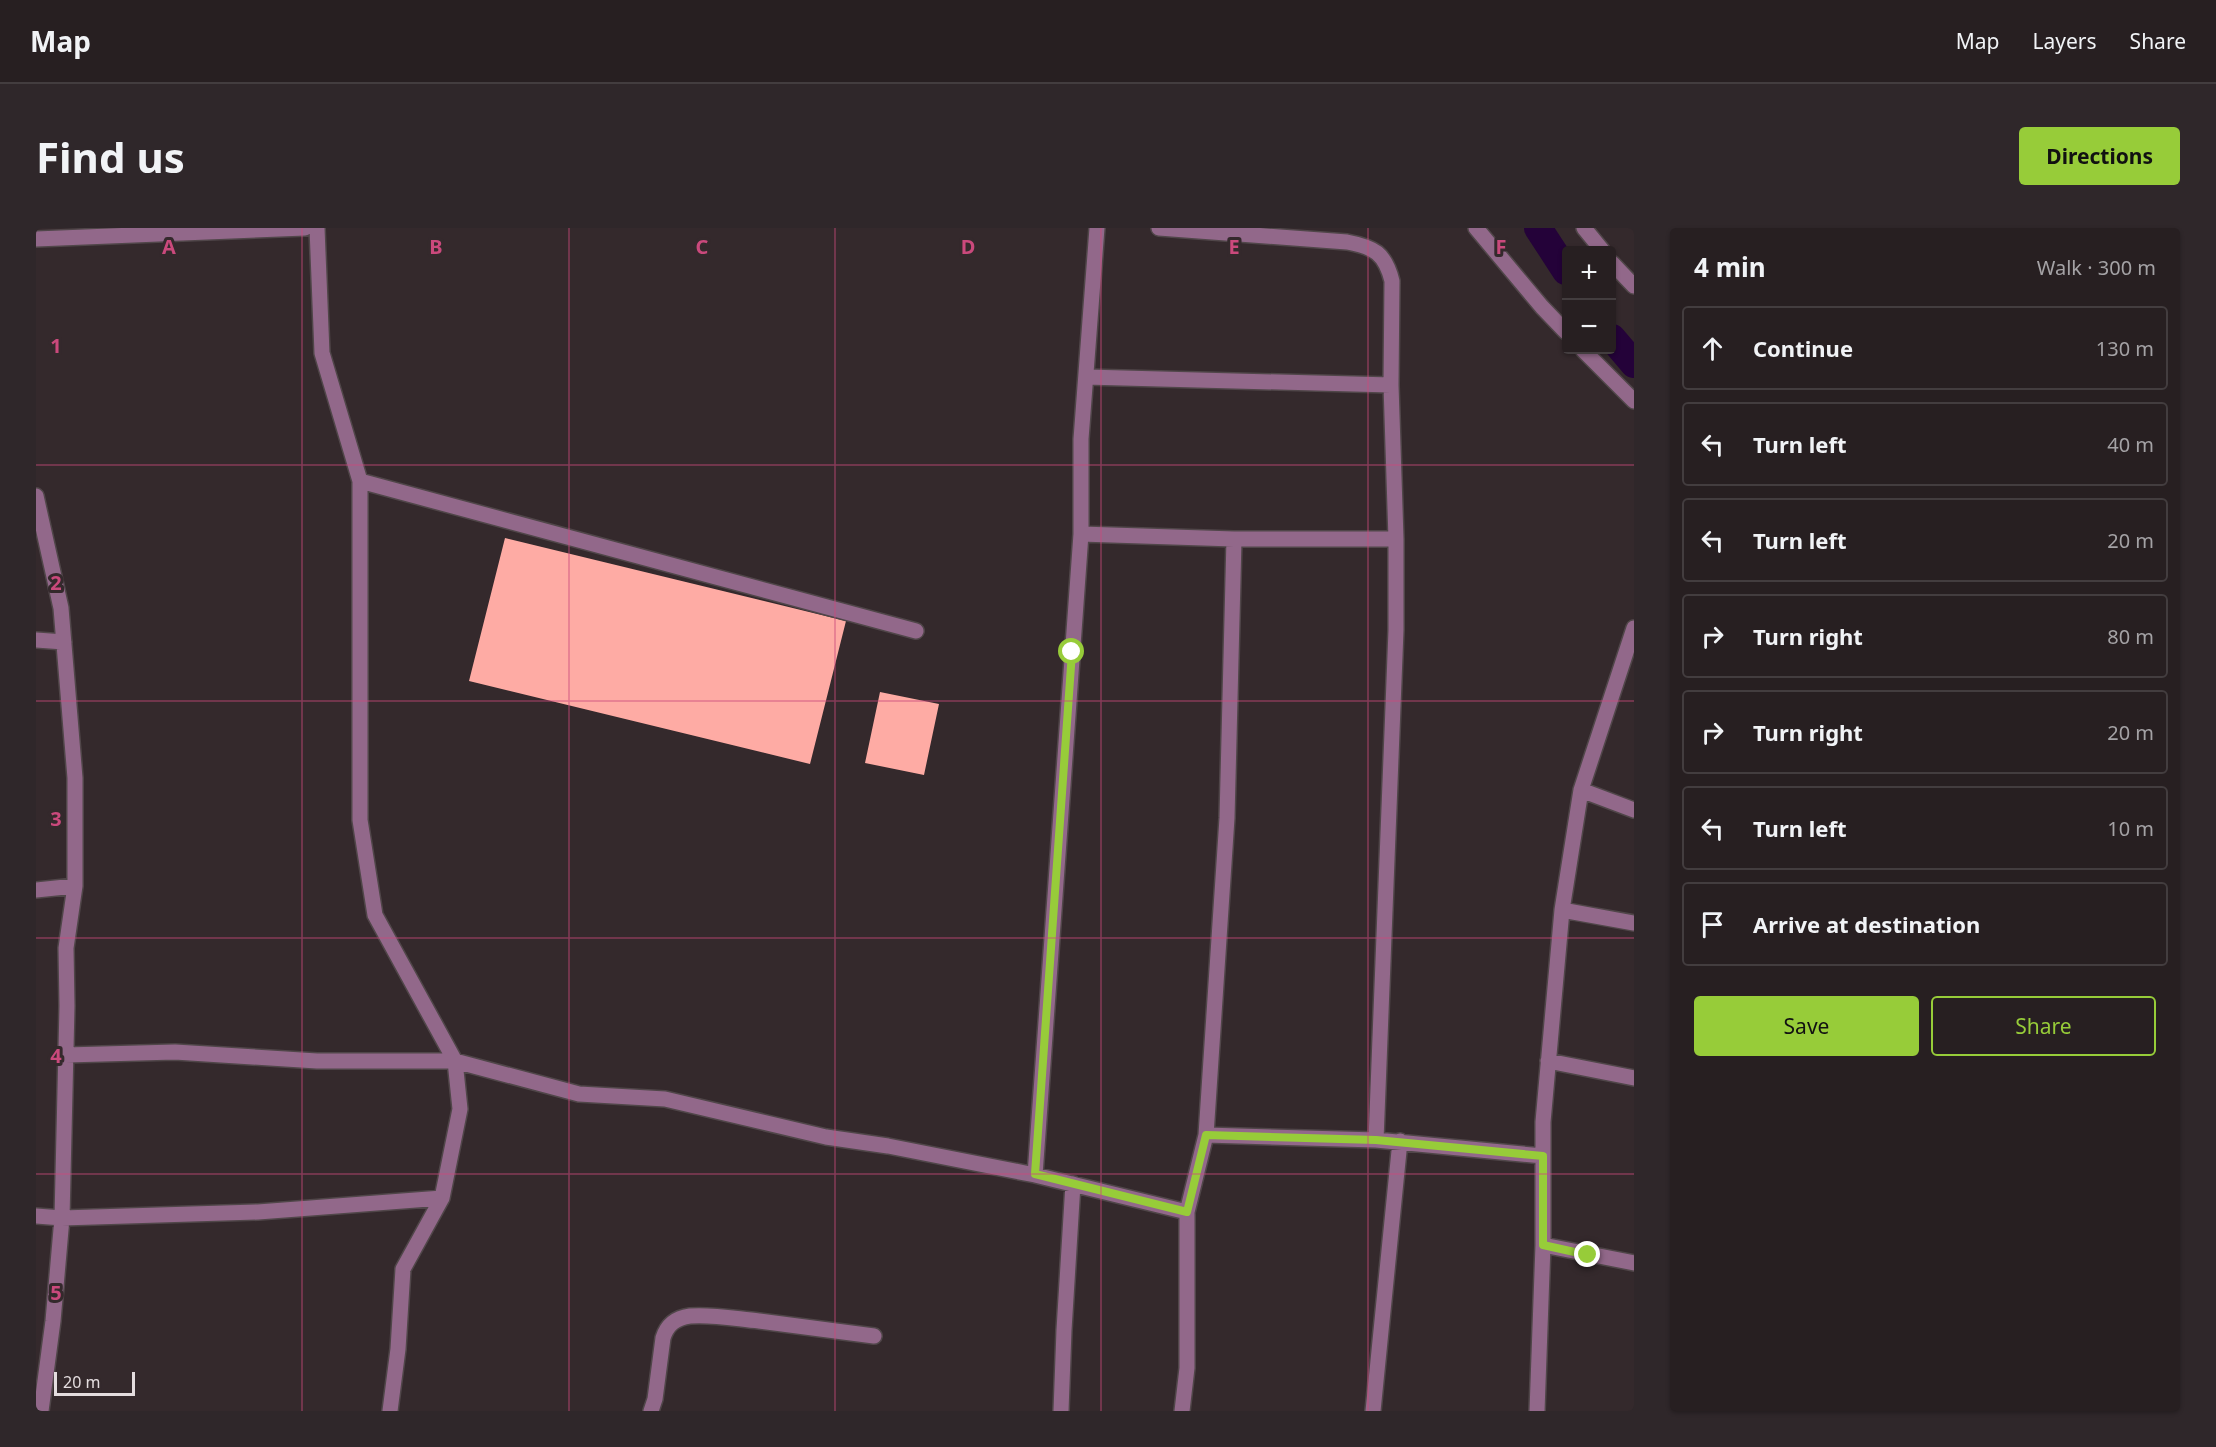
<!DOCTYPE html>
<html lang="en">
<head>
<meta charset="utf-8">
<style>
  body { margin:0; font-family:"Noto Sans",sans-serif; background:#2f272a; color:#f1f3f6 }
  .controls { position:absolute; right:18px; top:18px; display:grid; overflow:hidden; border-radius:6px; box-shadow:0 2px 4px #0004 }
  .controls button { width:54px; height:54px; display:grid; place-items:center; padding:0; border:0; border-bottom:2px solid #433d3f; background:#271f21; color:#f1f3f6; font:30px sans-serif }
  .scale { position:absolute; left:18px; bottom:15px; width:81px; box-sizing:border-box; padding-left:6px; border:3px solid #e4dddf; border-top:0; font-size:16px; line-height:21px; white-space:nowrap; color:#e4dddf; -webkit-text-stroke:4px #34292c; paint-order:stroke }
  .stop { position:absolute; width:18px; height:18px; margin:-14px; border:4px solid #97cc39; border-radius:50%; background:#fff }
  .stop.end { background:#97cc39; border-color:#fff; box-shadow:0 2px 6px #0008 }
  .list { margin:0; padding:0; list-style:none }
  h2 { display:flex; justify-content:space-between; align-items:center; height:78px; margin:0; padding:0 24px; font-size:26px }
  h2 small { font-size:20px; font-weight:400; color:#a4a2a5 }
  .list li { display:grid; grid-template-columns:39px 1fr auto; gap:18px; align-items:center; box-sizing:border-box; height:84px; margin:0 12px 12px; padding:0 12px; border:2px solid #433d3f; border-radius:6px }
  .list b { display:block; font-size:22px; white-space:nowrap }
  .list em { font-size:20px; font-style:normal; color:#a4a2a5 }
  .actions { display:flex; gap:12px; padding:18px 24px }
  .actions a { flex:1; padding:14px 0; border:2px solid #97cc39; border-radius:6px; text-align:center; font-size:21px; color:#97cc39 }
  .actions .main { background:#97cc39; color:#111 }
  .icon { flex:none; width:33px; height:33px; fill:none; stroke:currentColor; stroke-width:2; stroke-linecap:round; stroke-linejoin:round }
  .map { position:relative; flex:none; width:1598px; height:1183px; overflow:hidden; border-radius:6px }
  header { display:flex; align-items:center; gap:36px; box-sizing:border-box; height:84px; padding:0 30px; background:#271f21; border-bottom:2px solid #433d3f }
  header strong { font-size:28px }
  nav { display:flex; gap:33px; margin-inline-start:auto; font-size:21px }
  .intro { display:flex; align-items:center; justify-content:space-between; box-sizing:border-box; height:144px; padding:0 36px }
  h1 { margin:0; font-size:42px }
  .button { padding:15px 27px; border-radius:6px; background:#97cc39; color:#111; font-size:21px; font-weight:700 }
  main { display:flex; gap:36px; padding:0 36px }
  aside { flex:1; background:#271f21; border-radius:6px; box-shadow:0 2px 4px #0004 }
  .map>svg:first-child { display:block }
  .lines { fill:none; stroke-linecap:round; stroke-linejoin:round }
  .canal { stroke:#240239; stroke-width:28 }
  .building { fill:#feaba4 }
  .minor-casing { stroke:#504649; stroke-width:18 }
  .minor { stroke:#92688a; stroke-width:15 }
  .route { stroke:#97cc39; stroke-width:8 }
  .grid { fill:none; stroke:#ca497c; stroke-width:1.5; stroke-opacity:0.55 }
  .grid-label { font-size:20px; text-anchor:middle; font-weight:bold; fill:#ca497c; stroke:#34292c; stroke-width:6; stroke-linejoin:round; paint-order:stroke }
</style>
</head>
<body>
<header>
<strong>Map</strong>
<nav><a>Map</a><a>Layers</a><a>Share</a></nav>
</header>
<div class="intro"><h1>Find us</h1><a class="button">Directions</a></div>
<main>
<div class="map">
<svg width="1598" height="1183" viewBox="0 0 1598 1183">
  <rect width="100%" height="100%" fill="#34292c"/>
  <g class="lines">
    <path class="canal" d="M1502 0 1530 43
      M1576 110 1598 136"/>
  </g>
  <path class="building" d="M469 310 810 393 774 536 433 453Z
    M844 464 903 476 888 547 829 535Z"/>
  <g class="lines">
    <defs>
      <path id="minor" d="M281 0 286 125 324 253V592L339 687 419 833 424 881 406 970 367 1041 362 1121 354 1183
        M1123 0 1311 14C1338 19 1349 25 1356 53L1355 157 1360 311V402L1340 912
        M1440 0 1506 79 1530 104
        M1548 0 1566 22
        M0 11 269 0
        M1576 35 1598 58
        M1547 122 1598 173
        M1050 149 1355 157
        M324 253 880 403
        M0 268 25 380 39 550V658L30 720 31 778 26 990 17 1093 5 1183
        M1045 306 1198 311H1360
        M0 412 28 414
        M1545 562 1598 582
        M0 662 39 658
        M1526 682 1598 695
        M30 827 139 824 281 833H419L543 866 629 871 790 909 852 918 999 947 1151 984
        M1512 833 1598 850
        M1170 907 1340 912 1507 928
        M999 947 1045 306V211L1061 0
        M0 988 26 990 222 984 406 970
        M1507 1017 1598 1035
        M615 1183 619 1171 627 1110C631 1097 639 1090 654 1088 676 1086 701 1091 723 1093 761 1098 799 1103 838 1108
        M1025 1183 1028 1102 1037 956
        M1146 1183 1151 1140V984L1170 907 1191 590 1198 311
        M1337 1183 1364 913
        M1501 1183 1507 1017V894L1526 682 1545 562 1598 400"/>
    </defs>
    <use href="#minor" class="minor-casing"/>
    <use href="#minor" class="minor"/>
  </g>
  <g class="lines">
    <path class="route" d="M1036 424 999 946 1151 984 1170 907 1340 912 1507 928V1017L1552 1027"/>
  </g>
  <path class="grid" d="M266 0V1183M533 0V1183M799 0V1183M1065 0V1183M1332 0V1183M0 237H1598M0 473H1598M0 710H1598M0 946H1598"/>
  <g class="grid-label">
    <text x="133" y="26">A</text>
    <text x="400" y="26">B</text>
    <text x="666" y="26">C</text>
    <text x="932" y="26">D</text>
    <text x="1198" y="26">E</text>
    <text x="1465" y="26">F</text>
    <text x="20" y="125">1</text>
    <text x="20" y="362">2</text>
    <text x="20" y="598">3</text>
    <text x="20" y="835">4</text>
    <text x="20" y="1072">5</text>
  </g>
</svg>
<div class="controls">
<button>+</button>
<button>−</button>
</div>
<div class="scale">20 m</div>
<div class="stop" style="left:1036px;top:424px"></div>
<div class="stop end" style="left:1552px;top:1027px"></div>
</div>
<aside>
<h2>4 min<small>Walk · 300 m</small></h2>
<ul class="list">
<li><svg class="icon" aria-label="ahead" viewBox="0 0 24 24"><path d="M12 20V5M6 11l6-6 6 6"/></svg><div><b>Continue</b></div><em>130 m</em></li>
<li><svg class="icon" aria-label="left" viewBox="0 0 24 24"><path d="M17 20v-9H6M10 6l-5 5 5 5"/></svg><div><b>Turn left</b></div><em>40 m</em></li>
<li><svg class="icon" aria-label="left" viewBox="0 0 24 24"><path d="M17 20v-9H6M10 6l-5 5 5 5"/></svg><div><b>Turn left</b></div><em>20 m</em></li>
<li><svg class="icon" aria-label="right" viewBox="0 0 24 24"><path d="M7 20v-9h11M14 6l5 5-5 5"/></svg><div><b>Turn right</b></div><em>80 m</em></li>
<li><svg class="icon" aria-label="right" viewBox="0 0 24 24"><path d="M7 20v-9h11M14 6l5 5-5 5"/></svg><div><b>Turn right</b></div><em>20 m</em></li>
<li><svg class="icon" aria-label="left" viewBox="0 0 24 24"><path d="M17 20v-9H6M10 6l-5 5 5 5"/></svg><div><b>Turn left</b></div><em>10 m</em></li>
<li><svg class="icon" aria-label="arrive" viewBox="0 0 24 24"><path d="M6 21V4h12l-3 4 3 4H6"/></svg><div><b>Arrive at destination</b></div></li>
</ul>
<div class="actions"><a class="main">Save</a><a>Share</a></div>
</aside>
</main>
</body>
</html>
